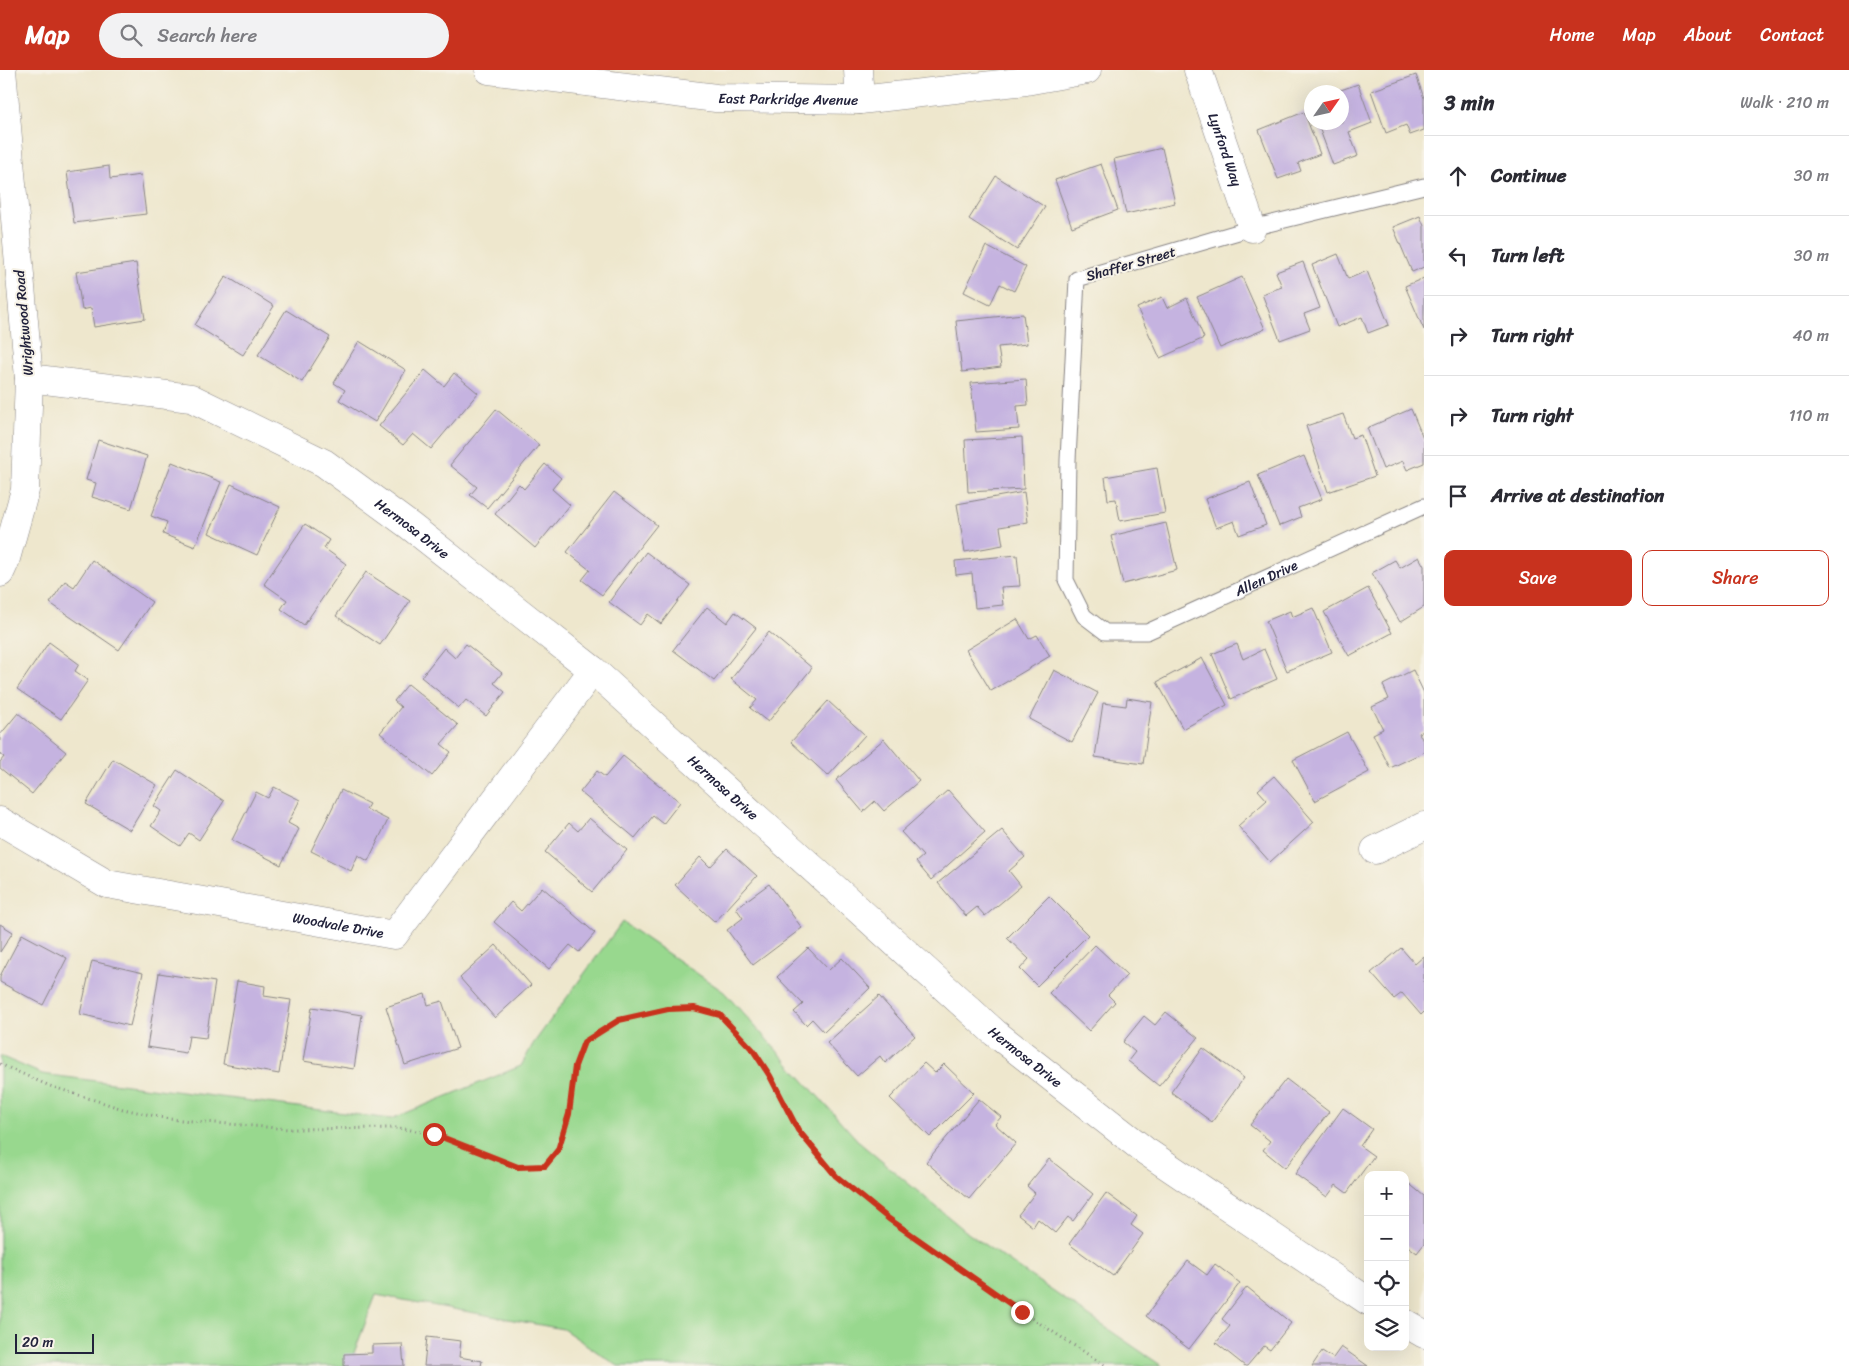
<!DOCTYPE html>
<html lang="en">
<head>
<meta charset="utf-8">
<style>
  body { margin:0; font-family:Sriracha,sans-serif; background:#f2f2f3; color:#2b2b33 }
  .controls { position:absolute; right:15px; bottom:15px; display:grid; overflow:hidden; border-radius:10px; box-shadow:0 5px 20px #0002 }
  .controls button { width:45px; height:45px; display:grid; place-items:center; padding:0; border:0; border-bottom:1px solid #e1e1e2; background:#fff; color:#2b2b33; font:25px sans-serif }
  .compass { position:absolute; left:1304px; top:15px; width:45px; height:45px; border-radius:50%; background:#fff; box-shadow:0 5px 20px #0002; rotate:56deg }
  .scale { position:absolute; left:15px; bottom:12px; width:79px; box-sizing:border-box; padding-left:5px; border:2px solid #22223b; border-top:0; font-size:14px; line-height:18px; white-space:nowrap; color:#22223b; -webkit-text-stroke:4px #f7f3e8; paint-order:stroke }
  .stop { position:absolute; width:15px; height:15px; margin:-11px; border:4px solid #c8321e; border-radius:50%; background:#fff }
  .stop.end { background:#c8321e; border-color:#fff; box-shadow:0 1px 5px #0008 }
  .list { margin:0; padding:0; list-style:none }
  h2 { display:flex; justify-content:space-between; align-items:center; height:65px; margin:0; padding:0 20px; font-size:21px }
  h2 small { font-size:16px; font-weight:400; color:#7c7c81 }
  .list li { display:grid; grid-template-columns:32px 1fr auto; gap:15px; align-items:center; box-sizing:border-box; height:80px; padding:0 20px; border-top:1px solid #e1e1e2 }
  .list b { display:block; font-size:19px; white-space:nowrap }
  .list em { font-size:16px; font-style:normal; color:#7c7c81 }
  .actions { display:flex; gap:10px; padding:15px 20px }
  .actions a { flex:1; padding:11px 0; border:1px solid #c8321e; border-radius:10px; text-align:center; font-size:18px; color:#c8321e }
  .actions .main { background:#c8321e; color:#fff }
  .icon { flex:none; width:28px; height:28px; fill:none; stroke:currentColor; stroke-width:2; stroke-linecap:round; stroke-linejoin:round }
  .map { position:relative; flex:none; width:1424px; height:1296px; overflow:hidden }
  header { display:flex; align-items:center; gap:30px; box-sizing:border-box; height:70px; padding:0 25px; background:#c8321e; color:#fff }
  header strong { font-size:24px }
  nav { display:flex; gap:28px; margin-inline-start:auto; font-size:18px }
  .search { width:350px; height:45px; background:#f2f2f3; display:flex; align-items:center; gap:12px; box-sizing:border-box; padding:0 18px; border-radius:28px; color:#7c7c81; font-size:19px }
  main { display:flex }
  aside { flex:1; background:#fff }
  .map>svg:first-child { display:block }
  .green { fill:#98d88e; stroke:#5d7d64 }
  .building { fill:#c5b3e0 }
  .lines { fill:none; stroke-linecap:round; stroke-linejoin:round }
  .lane-casing { stroke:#888484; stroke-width:17 }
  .street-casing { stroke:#888484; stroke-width:29 }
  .secondary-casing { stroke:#888484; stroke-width:29 }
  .path { stroke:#888484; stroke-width:3; stroke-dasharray:1 4; stroke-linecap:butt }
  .lane { stroke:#fff; stroke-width:15 }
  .street { stroke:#fff; stroke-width:28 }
  .secondary { stroke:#fff; stroke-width:28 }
  .route { stroke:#c8321e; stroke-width:6 }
  .labels { text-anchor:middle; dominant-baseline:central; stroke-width:4; stroke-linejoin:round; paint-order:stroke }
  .street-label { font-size:14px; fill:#22223b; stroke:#f7f3e8 }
</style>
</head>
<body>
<header>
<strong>Map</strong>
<div class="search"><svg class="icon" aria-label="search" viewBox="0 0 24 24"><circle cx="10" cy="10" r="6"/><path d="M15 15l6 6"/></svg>Search here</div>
<nav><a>Home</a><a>Map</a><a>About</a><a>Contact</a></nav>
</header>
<main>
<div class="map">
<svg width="1424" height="1296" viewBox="0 0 1424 1296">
  <rect width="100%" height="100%" fill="#f7f3e8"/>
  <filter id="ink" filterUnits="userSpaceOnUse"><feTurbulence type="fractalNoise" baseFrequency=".02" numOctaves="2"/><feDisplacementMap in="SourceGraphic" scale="10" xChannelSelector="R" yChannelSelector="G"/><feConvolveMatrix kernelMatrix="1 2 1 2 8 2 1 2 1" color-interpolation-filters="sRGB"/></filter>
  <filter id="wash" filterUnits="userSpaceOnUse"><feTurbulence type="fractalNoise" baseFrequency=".0096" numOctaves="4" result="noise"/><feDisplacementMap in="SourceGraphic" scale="20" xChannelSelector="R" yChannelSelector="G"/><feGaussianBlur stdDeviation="1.12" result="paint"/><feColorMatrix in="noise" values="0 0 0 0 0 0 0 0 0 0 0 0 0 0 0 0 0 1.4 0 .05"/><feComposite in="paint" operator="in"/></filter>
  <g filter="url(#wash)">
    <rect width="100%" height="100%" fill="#eee7cd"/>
    <path class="green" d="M622 852 724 922 861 1074 969 1164 1162 1296H618L563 1259 376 1225 349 1296H0V986L42 1004 391 1049 521 996 533 974Z"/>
    <g id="blocks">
      <path class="building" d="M1416 5 1424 28V60L1410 65 1406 55 1386 63 1371 21Z
        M1358 14 1372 53 1349 62 1358 86 1333 95 1317 52H1342V22H1335Z
        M1304 42 1320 84 1298 93 1301 101 1278 109 1259 60Z
        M1162 78 1175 133 1126 144 1114 89Z
        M1101 94 1118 140 1072 157 1055 110Z
        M109 96 110 109 141 105 146 144 74 153 67 102Z
        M996 106 1045 137 1017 180 969 149Z
        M1420 146 1424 156V197L1412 202 1393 157Z
        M986 176 1026 197 1014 221 1000 214 990 235 964 222Z
        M1338 184 1348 209 1367 201 1389 255 1368 263 1362 247 1337 257 1312 195Z
        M1303 192 1320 238 1304 244 1310 259 1280 270 1262 224 1282 217 1276 202Z
        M136 193 145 249 94 257 91 238 82 240 76 202Z
        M226 206 274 236 243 285 195 255Z
        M1242 207 1265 259 1220 278 1197 227Z
        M1424 208V260L1405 216Z
        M1162 227 1167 238 1187 228 1204 268 1160 288 1137 238Z
        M286 240 330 267 302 312 258 285Z
        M1023 244 1027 274 998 277 1001 297 962 302 956 251Z
        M359 271 406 300 375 352 339 330 345 320 334 313Z
        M425 300 444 316 454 303 478 323 431 379 413 364 403 375 379 356Z
        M1026 309 1028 335 1017 336 1019 359 976 362 971 313Z
        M496 339 539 375 487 438 470 425 477 417 450 395Z
        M1411 339 1424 370V393L1407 400 1403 391 1383 399 1367 358Z
        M1343 344 1352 368 1361 365 1375 406 1328 422 1306 356Z
        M1022 367 1024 419 968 422 965 370Z
        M98 370 147 386 131 439 92 427 96 413 86 410Z
        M1304 386 1322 429 1298 438 1301 447 1279 456 1258 405Z
        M172 392 221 412 195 477 163 464 167 452 151 446Z
        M545 394 561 408 552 419 570 435 535 478 495 444 519 414 524 419Z
        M1157 398 1165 443 1120 451 1116 429 1108 430 1105 407Z
        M1250 412 1266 455 1239 465 1234 451 1216 458 1205 429Z
        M231 414 280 437 257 485 209 463Z
        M614 422 657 455 602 525 582 510 590 500 567 482Z
        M1024 422 1028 452 1000 457 1003 475 965 482 957 434Z
        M1166 453 1177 500 1123 514 1111 466Z
        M305 454 329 470 324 478 346 494 304 555 281 539 287 530 264 514Z
        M646 482 690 515 661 554 648 544 640 555 609 532Z
        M1017 485 1020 516 1001 517 1003 535 975 538 972 503 956 505 955 491Z
        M1419 487 1424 496V537L1400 552 1372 503 1395 490 1400 498Z
        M92 490 152 532 119 580 50 533 65 511 74 517Z
        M366 502 410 531 380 575 336 546Z
        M1368 518 1392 563 1349 586 1324 542Z
        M707 537 727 553 735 542 756 558 714 611 673 580Z
        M1313 538 1332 582 1287 601 1266 551 1290 541 1292 547Z
        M1017 549 1029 569 1037 565 1050 586 991 621 966 580Z
        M769 562 812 598 768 652 750 638 757 630 731 609Z
        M49 572 79 594 75 601 88 610 61 649 17 619Z
        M466 574 502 603 494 613 505 622 486 646 466 630 459 638 421 607 444 578 455 588Z
        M1237 574 1243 589 1264 579 1277 609 1231 629 1212 584Z
        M1202 588 1227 635 1183 659 1157 612Z
        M1054 600 1098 623 1072 672 1029 649Z
        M1413 600 1424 623V661L1419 663 1424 673V682L1390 698 1373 664 1383 659 1372 637 1389 629 1383 615Z
        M408 614 458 655 441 674 451 682 432 706 380 663 401 637 394 631Z
        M1127 628 1152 632 1143 694 1095 687 1103 633 1126 636Z
        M828 631 865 665 828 706 791 672Z
        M18 643 66 682 32 724 0 698V692L4 687 0 684V665Z
        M1347 662 1369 702 1315 731 1293 690Z
        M884 669 919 711 884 741 875 731 863 742 836 710Z
        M623 686 680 732 663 754 653 746 635 768 580 722 597 701 605 707Z
        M113 689 157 715 130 760 86 734Z
        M177 700 224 731 199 770 189 763 180 776 151 756 161 741 154 736Z
        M1274 706 1314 752 1270 792 1238 756 1267 730 1258 720Z
        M274 717 300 730 288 753 299 759 281 795 232 770 256 722 268 728Z
        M341 720 369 734 366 739 388 750 368 791 358 785 351 801 311 781Z
        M948 720 985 762 931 810 916 792 923 786 901 762Z
        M589 748 627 780 592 822 545 782 569 753 578 761Z
        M1002 760 1025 787 1009 801 1021 816 985 846 977 837 966 846 938 813Z
        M727 779 757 806 715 852 675 815 700 787 710 797Z
        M769 814 802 858 753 895 727 860 743 848 736 838Z
        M542 817 595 863 579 882 570 875 549 899 494 852 511 832 521 841Z
        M1049 826 1088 865 1037 916 1020 899 1029 889 1007 868Z
        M0 854 13 862 0 882Z
        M22 864 67 888 43 935 0 912V906Z
        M496 875 531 915 495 948 460 908Z
        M1095 875 1127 905 1108 925 1115 932 1089 961 1049 923Z
        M808 878 829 900 842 888 870 918 824 962 812 949 806 955 794 942 803 934 777 907Z
        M1401 878 1415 894 1424 886V942L1421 945 1402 923 1394 929 1371 903Z
        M92 891 143 903 130 956 80 944Z
        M159 903 215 912 206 968 189 966 186 983 147 977Z
        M237 911 265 916 264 926 291 930 279 1004 223 994Z
        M425 924 428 935 442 931 458 978 405 995 386 937Z
        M879 926 915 966 885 993 880 986 857 1006 827 973Z
        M312 937 362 945 354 999 303 991Z
        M1166 942 1198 968 1159 1016 1128 991 1135 982 1123 972 1144 946 1155 955Z
        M1203 978 1244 1008 1212 1052 1171 1022Z
        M924 993 935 1003 944 994 974 1023 930 1067 890 1028Z
        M1286 1009 1329 1042 1285 1098 1263 1080 1270 1071 1250 1055Z
        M979 1029 1001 1047 995 1054 1016 1073 969 1129 926 1092Z
        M1343 1038 1372 1059 1360 1076 1374 1086 1347 1123 1336 1115 1327 1127 1295 1104Z
        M1049 1089 1093 1124 1073 1151 1068 1147 1055 1163 1038 1149 1033 1157 1018 1145 1035 1123 1027 1116Z
        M1406 1111 1424 1126V1174L1417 1183 1405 1174Z
        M1106 1123 1137 1146 1131 1155 1143 1164 1113 1206 1069 1174Z
        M1188 1191 1207 1205 1215 1194 1240 1213 1189 1279 1146 1246Z
        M1247 1217 1291 1253 1270 1280 1264 1276 1247 1296H1245L1216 1273 1230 1256 1222 1249Z
        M427 1267 461 1271 459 1287 482 1291 481 1296H424Z
        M402 1274 404 1296H344V1284L372 1283V1275Z
        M1341 1277 1368 1296H1312L1322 1281 1333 1288Z"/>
    </g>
  </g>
  <g filter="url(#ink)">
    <use href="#blocks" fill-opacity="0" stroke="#888484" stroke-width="1"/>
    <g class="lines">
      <defs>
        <g id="lane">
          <path id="s1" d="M1424 116 1252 158 1077 209 1068 390 1066 510 1084 546 1105 562H1147L1424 436"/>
        </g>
        <g id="street">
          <path d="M858 0 860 30"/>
          <path id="s2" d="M1198 0 1252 158"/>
          <path id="s3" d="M29 308 191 328 324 393 410 456 593 600 995 963 1144 1080 1368 1231"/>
          <path d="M0 503 5 492 25 420 29 308 2 0"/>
          <path id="s4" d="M0 751 107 814 394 865 593 600"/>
          <path d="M1375 780 1424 756"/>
          <path d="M1405 1253 1424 1264"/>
        </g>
        <g id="secondary">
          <path id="s5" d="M489 0 716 28 860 30 1026 11 1087 0"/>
        </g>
      </defs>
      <use href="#lane" class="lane-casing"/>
      <use href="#street" class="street-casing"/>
      <use href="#secondary" class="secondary-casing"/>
      <path class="path" d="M0 994 50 1016 123 1039 169 1049 289 1059 399 1058 434 1064 518 1097 545 1096 558 1080 569 1044 575 997 584 972 619 950 668 939 694 938 720 945 753 980 770 1006 798 1060 836 1106 889 1149 1022 1242 1106 1296"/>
      <use href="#lane" class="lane"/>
      <use href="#street" class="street"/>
      <use href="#secondary" class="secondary"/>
    </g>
  </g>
  <g class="lines" filter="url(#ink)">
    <path class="route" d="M434 1064 518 1097 545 1096 558 1080 569 1044 575 996 584 972 619 950 668 939 694 938 720 945 753 980 770 1006 798 1060 836 1106 889 1149 1022 1242"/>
  </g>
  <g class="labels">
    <g class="street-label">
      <text stroke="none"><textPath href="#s5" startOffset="301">East Parkridge Avenue</textPath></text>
      <text stroke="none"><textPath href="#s2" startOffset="84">Lynford Way</textPath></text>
      <text transform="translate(1131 194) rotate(-16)">Shaffer Street</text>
      <text transform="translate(24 253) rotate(-95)">Wrightwood Road</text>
      <text stroke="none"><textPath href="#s3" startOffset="421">Hermosa Drive</textPath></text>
      <text stroke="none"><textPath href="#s1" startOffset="900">Allen Drive</textPath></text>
      <text stroke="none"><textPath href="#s3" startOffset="826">Hermosa Drive</textPath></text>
      <text stroke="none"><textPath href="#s4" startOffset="359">Woodvale Drive</textPath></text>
      <text stroke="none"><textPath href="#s3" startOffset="1231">Hermosa Drive</textPath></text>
    </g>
  </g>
</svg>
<div class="controls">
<button>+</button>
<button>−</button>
<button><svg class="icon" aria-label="locate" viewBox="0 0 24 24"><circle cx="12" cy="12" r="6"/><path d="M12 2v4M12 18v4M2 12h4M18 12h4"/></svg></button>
<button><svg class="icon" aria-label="layers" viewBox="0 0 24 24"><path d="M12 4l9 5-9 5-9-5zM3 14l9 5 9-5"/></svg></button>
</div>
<svg class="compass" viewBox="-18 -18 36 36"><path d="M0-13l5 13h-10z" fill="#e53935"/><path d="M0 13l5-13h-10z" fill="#7c7c81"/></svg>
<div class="scale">20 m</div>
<div class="stop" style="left:434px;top:1064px"></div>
<div class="stop end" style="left:1022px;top:1242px"></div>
</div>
<aside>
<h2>3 min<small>Walk · 210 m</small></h2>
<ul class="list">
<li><svg class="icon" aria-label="ahead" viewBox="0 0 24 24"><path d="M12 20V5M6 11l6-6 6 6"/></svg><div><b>Continue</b></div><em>30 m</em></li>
<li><svg class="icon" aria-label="left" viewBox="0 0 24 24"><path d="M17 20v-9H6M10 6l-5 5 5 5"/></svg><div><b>Turn left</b></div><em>30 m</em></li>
<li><svg class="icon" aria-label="right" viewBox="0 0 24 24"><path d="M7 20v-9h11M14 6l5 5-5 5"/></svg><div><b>Turn right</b></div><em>40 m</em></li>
<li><svg class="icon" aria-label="right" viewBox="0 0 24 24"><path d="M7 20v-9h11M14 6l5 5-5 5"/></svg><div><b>Turn right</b></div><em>110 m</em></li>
<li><svg class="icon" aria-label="arrive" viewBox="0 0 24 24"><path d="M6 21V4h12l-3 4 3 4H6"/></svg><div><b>Arrive at destination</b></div></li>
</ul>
<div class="actions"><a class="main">Save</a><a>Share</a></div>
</aside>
</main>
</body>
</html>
